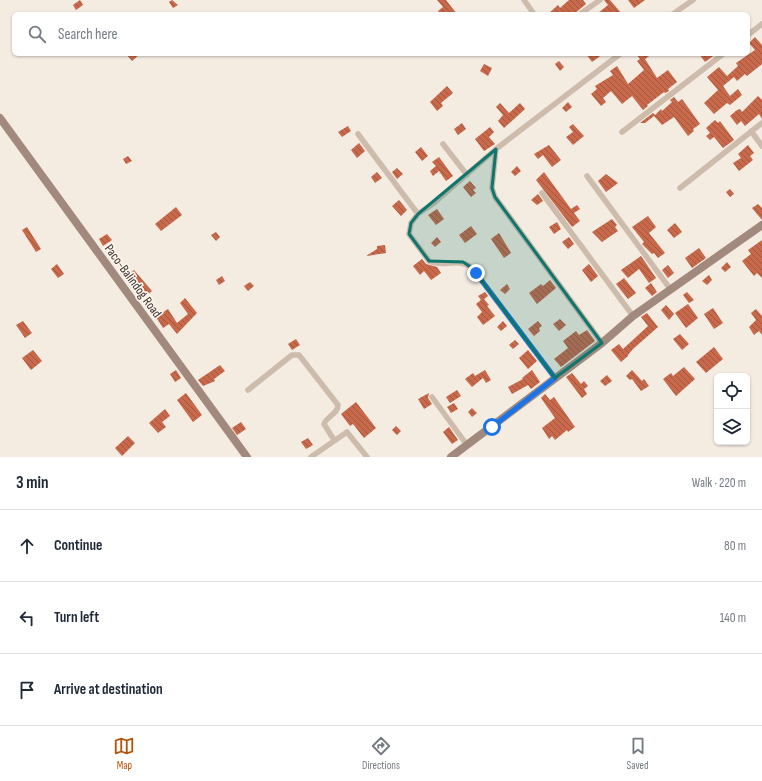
<!DOCTYPE html>
<html lang="en">
<head>
<meta charset="utf-8">
<style>
  body { margin:0; font-family:"Sofia Sans Condensed",sans-serif; background:#f6f6f7; color:#1f2937 }
  .controls { position:absolute; right:12px; bottom:12px; display:grid; overflow:hidden; border-radius:6px; box-shadow:0 1px 3px #0004 }
  .controls button { width:36px; height:36px; display:grid; place-items:center; padding:0; border:0; border-bottom:1px solid #e0e1e3; background:#fff; color:#1f2937; font:20px sans-serif }
  .stop { position:absolute; width:12px; height:12px; margin:-9px; border:3px solid #1a73e8; border-radius:50%; background:#fff }
  .stop.end { background:#1a73e8; border-color:#fff; box-shadow:0 1px 4px #0008 }
  .list { margin:0; padding:0; list-style:none }
  h2 { display:flex; justify-content:space-between; align-items:center; height:52px; margin:0; padding:0 16px; font-size:17px }
  h2 small { font-size:13px; font-weight:400; color:#747a83 }
  .list li { display:grid; grid-template-columns:26px 1fr auto; gap:12px; align-items:center; box-sizing:border-box; height:72px; padding:0 16px; border-top:1px solid #e0e1e3 }
  .list b { display:block; font-size:15px; white-space:nowrap }
  .list em { font-size:13px; font-style:normal; color:#747a83 }
  .icon { flex:none; width:22px; height:22px; fill:none; stroke:currentColor; stroke-width:2; stroke-linecap:round; stroke-linejoin:round }
  .map { position:relative; flex:none; width:762px; height:457px; overflow:hidden }
  .search { position:absolute; background:#fff; box-shadow:0 1px 3px #0004; left:12px; right:12px; top:12px; height:44px; display:flex; align-items:center; gap:10px; box-sizing:border-box; padding:0 14px; border-radius:6px; color:#747a83; font-size:15px }
  .sheet { height:268px; background:#fff }
  nav { display:flex; justify-content:space-around; align-items:center; box-sizing:border-box; height:56px; border-top:1px solid #e0e1e3; background:#fff; font-size:11px; color:#747a83 }
  nav a { display:grid; justify-items:center; gap:2px }
  nav .on { color:#b45309 }
  .map>svg:first-child { display:block }
  .building { fill:url(#building-back-hatch) }
  .lines { fill:none; stroke-linecap:round; stroke-linejoin:round }
  .street { stroke:#cdbbac; stroke-width:5.5 }
  .secondary { stroke:#a18a7d; stroke-width:8 }
  .route { stroke:#1a73e8; stroke-width:5 }
  .marked { fill:#0f766e; fill-opacity:0.2; stroke:#0f766e; stroke-width:3; stroke-linejoin:round }
  .labels { text-anchor:middle; dominant-baseline:central; stroke-width:3.5; stroke-linejoin:round; paint-order:stroke }
  .street-label { font-size:13px; fill:#3b302b; stroke:#fbf5ee }
</style>
</head>
<body>
<div class="map">
<svg width="762" height="457" viewBox="0 0 762 457">
  <defs>
    <pattern id="building-back-hatch" width="6" height="6" patternUnits="userSpaceOnUse"><rect width="6" height="6" fill="#c8694b"/><path d="M-1 5l2 2M0 0l6 6M5-1l2 2" fill="none" stroke="#a4573f"/></pattern>
  </defs>
  <rect width="100%" height="100%" fill="#f4ebe1"/>
  <path class="building" d="M80 0 83 5 76 10 73 5Z
    M172 0 178 5 173 8 169 2Z
    M437 0H446L457 14H440L438 11 443 7Z
    M569 0H583L586 4 574 14H548L558 5 560 8Z
    M604 0H610L622 14H597L608 5Z
    M628 0H645L634 8Z
    M755 37 762 45V64L747 76 745 74 737 81 734 77 723 86 730 96 738 89 742 95 730 105 727 103 714 114 704 103 718 90 707 77 719 67 727 76 738 66 736 63 755 50 749 43Z
    M126 54H140L132 61Z
    M586 54H603L592 62Z
    M636 54H652L645 59 657 78 668 70 677 82 668 89 669 91 665 93 664 92 647 105 648 106 643 110 632 96 622 104 611 91 603 98 606 102 601 106 591 94 597 89 595 86 613 75 610 71 617 66 628 84 644 70 637 61 640 59Z
    M699 54H716L705 62Z
    M559 61 564 67 560 71 555 64Z
    M484 64 492 68 488 76 480 71Z
    M447 86 453 93 441 103 443 106 437 111 430 102Z
    M758 96 762 100V119L759 114 745 126 741 121 737 125 730 116 737 110 740 109 742 112Z
    M674 97 678 102 682 99 700 124 693 129 694 131 688 136 674 117 662 125 654 116 645 123H640L653 113 655 115 661 109 662 111 672 102 670 100Z
    M568 102 572 107 566 112 562 108Z
    M500 103 509 113 520 103 525 109 504 128 498 121 503 115 496 107Z
    M715 120 718 123 720 121 734 140 723 148 714 137 710 140 706 136 710 133 706 128Z
    M462 123 466 129 458 135 454 129Z
    M573 124 584 136 573 145 566 137 573 132 569 127Z
    M348 126 351 131 342 137 338 132Z
    M490 127 494 132 489 137 495 144 484 151 475 139Z
    M359 143 365 151 357 158 351 150Z
    M549 145 561 160 552 167 543 155 538 159 534 154Z
    M748 145 754 153 750 156 753 160 739 171 733 163 741 158 738 154Z
    M421 147 428 156 422 161 415 152Z
    M128 156 132 161 126 164 123 159Z
    M439 157 453 176 446 181 439 171 433 176 430 171 436 166 432 162Z
    M517 166 521 171 515 176 511 172Z
    M397 168 403 174 397 179 392 172Z
    M377 172 382 178 375 183 371 177Z
    M544 172 571 209 577 205 580 209 574 213 580 221 572 227 536 180Z
    M606 174 618 183 606 192 598 181Z
    M470 181 476 188 473 190 476 193 471 197 463 187Z
    M730 189 734 194 730 197 726 192Z
    M538 194 543 201 537 205 531 200Z
    M399 200 407 210 401 216 392 206Z
    M758 204 762 208V220L752 208Z
    M176 207 182 215 161 231 155 224Z
    M437 209 444 219 436 225 428 215Z
    M648 216 656 227 649 233 665 253 658 258 654 253 652 254 642 244 644 242 632 227Z
    M612 219 617 225 615 227 618 231 602 242 592 232Z
    M557 222 561 229 554 234 549 227Z
    M675 223 682 232 674 238 667 230Z
    M471 226 477 234 465 243 459 235Z
    M27 227 41 249 36 252 22 230Z
    M216 232 220 237 216 241 211 235Z
    M499 233 511 253 504 258 491 239Z
    M107 234 112 240 103 246 99 239Z
    M437 237 441 242 435 247 431 243Z
    M569 237 574 244 568 249 562 242Z
    M762 240V278L757 273 754 276 742 261 751 254 748 250Z
    M385 245 386 253 366 256 377 249V246Z
    M699 248 706 258 692 268 685 258Z
    M641 256 656 278 649 283 639 269 628 278 621 270Z
    M422 259 426 264 437 267 441 273 431 280 424 271 420 275 413 266Z
    M727 262 731 267 725 272 721 268Z
    M57 264 64 274 58 278 51 269Z
    M589 264 598 276 591 282 582 270Z
    M668 265 674 273 668 278 662 270Z
    M134 270 152 291 146 296 130 273Z
    M709 275 712 280 707 285 702 281Z
    M222 276 225 281 219 285 216 280Z
    M624 278 636 293 628 299 616 284Z
    M550 280 556 288 537 304 529 293 541 284 543 286Z
    M250 282 254 286 248 291 244 286Z
    M651 283 657 292 652 296 645 288Z
    M507 284 510 289 505 294 500 290Z
    M485 292 488 296 484 299 489 305 487 306 495 316 483 325 477 317 482 312 476 304 481 300 478 296Z
    M687 292 694 300 689 303 683 295Z
    M185 298 197 313 177 334 169 324 163 328 156 317 168 309 177 323 188 314 180 303Z
    M688 304 698 318 686 328 675 313Z
    M666 305 674 314 669 320 661 310Z
    M713 308 723 323 714 329 704 314Z
    M756 309 762 316V335L759 331 754 335 749 327 756 320 751 313Z
    M647 313 658 327 633 349 628 355V356L621 362 611 350 619 344 623 349 648 326 641 317Z
    M560 319 566 325 559 331 553 324Z
    M23 321 32 333 25 338 16 325Z
    M503 321 507 326 501 331 497 327Z
    M538 321 542 326 539 328 540 331 534 336 528 329Z
    M587 330 595 341 561 367 554 359 568 348 563 341 576 331 579 335Z
    M680 334 689 344 682 350 673 339Z
    M296 339 300 345 292 350 288 344Z
    M515 340 519 344 513 349 509 345Z
    M714 347 723 359 706 373 696 362Z
    M33 350 42 361 31 370 22 358Z
    M528 350 537 361 528 369 519 358Z
    M220 365 225 371 214 379 215 381 203 386 198 380Z
    M684 367 695 379 676 396 663 379 671 373 673 376Z
    M176 370 181 378 175 382 170 374Z
    M485 370 491 380 486 383 483 378 472 387 465 379 473 373 475 376Z
    M532 370 540 382 531 389 528 385 512 394 508 387 523 379 522 378Z
    M632 370 642 381 644 379 649 386 641 391 632 379 630 380 626 376Z
    M572 373 581 384 584 381 588 386 584 389 587 394 582 398 566 377Z
    M607 375 612 381 605 386 600 381Z
    M457 390 461 396 450 403 446 397Z
    M186 393 202 415 193 422 177 400Z
    M429 393 428 398 432 404 424 409 418 399Z
    M545 394 550 400 554 397 575 427 568 432 567 430 555 440 552 436 549 439 542 428 555 418 541 398Z
    M356 402 376 428 364 438 353 424 350 426 341 414Z
    M454 403 458 409 451 413 447 407Z
    M472 408 477 413 472 417 468 412Z
    M165 409 170 416 162 422 166 427 158 433 149 423Z
    M241 422 246 429 237 435 232 428Z
    M396 426 401 431 397 435 392 430Z
    M449 427 458 440 452 444 443 432Z
    M128 436 135 443 122 456 115 448Z
    M308 438 313 445 306 449 301 442Z"/>
  <g class="lines">
    <path class="street" d="M524 0 534 14
      M580 14 600 0
      M673 14 693 0
      M748 35 762 24
      M751 131 762 146
      M622 132 723 54
      M358 134 418 214
      M443 144 467 175
      M496 149 492 188 495 197 602 343
      M587 176 671 290
      M680 188 762 123
      M542 193 633 316
      M555 378 472 268C458 257 443 268 429 261L409 234 411 223 418 214 434 203 496 149 620 54
      M248 390 292 355H299L338 405C338 414 327 416 324 424L334 440
      M432 397 467 445
      M311 457 347 432 367 457"/>
    <path class="secondary" d="M0 118 247 457
      M451 457 602 343 633 316 762 225"/>
  </g>
  <g class="lines">
    <path class="route" d="M476 273 555 378 492 427"/>
  </g>
  <path class="marked" d="M496 149 492 188 495 197 602 343 555 378 472 268 463 262 429 261 409 234 411 223 418 214Z"/>
  <g class="labels">
    <g class="street-label">
      <text transform="translate(133 281) rotate(54)">Paco-Balindog Road</text>
    </g>
  </g>
</svg>
<div class="controls">
<button><svg class="icon" aria-label="locate" viewBox="0 0 24 24"><circle cx="12" cy="12" r="6"/><path d="M12 2v4M12 18v4M2 12h4M18 12h4"/></svg></button>
<button><svg class="icon" aria-label="layers" viewBox="0 0 24 24"><path d="M12 4l9 5-9 5-9-5zM3 14l9 5 9-5"/></svg></button>
</div>
<div class="stop" style="left:492px;top:427px"></div>
<div class="stop end" style="left:476px;top:273px"></div>
<div class="search"><svg class="icon" aria-label="search" viewBox="0 0 24 24"><circle cx="10" cy="10" r="6"/><path d="M15 15l6 6"/></svg>Search here</div>
</div>
<section class="sheet">
<h2>3 min<small>Walk · 220 m</small></h2>
<ul class="list">
<li><svg class="icon" aria-label="ahead" viewBox="0 0 24 24"><path d="M12 20V5M6 11l6-6 6 6"/></svg><div><b>Continue</b></div><em>80 m</em></li>
<li><svg class="icon" aria-label="left" viewBox="0 0 24 24"><path d="M17 20v-9H6M10 6l-5 5 5 5"/></svg><div><b>Turn left</b></div><em>140 m</em></li>
<li><svg class="icon" aria-label="arrive" viewBox="0 0 24 24"><path d="M6 21V4h12l-3 4 3 4H6"/></svg><div><b>Arrive at destination</b></div></li>
</ul>
</section>
<nav>
<a class="on"><svg class="icon" aria-label="map" viewBox="0 0 24 24"><path d="M3 6l6-2 6 2 6-2v14l-6 2-6-2-6 2zM9 4v14M15 6v14"/></svg>Map</a>
<a><svg class="icon" aria-label="directions" viewBox="0 0 24 24"><path d="M12 3l9 9-9 9-9-9zM9 14v-3h6M13 9l2 2-2 2"/></svg>Directions</a>
<a><svg class="icon" aria-label="saved" viewBox="0 0 24 24"><path d="M7 4h10v16l-5-4-5 4z"/></svg>Saved</a>
</nav>
</body>
</html>
